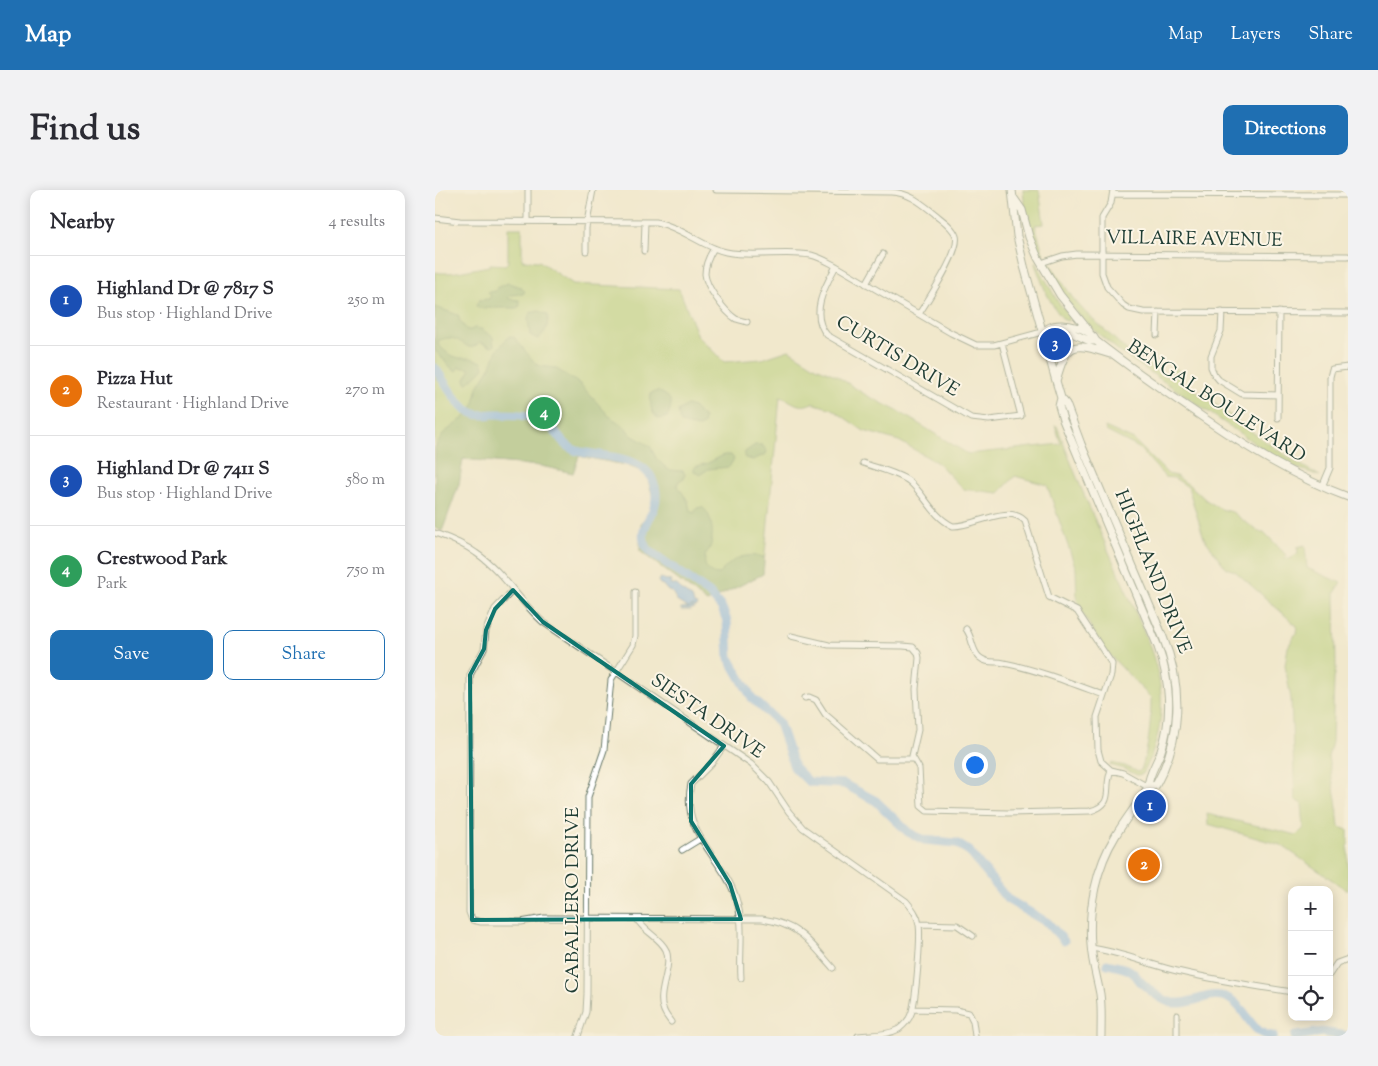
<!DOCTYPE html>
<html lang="en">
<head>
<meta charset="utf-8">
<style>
  body { margin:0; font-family:"Sorts Mill Goudy",serif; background:#f2f2f3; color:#2b2b33 }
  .controls { position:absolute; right:15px; bottom:15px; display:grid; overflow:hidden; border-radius:10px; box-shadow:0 2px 12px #0003 }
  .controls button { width:45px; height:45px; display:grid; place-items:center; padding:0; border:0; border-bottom:1px solid #e1e1e2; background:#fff; color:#2b2b33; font:25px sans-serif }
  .you { position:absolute; left:539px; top:574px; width:18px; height:18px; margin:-12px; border:4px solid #fff; border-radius:50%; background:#1a73e8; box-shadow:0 0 0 8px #1a73e833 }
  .badge { display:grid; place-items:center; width:32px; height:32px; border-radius:50%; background:#1f6fb2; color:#fff; font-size:16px; font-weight:700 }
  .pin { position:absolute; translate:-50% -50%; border:2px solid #fff; box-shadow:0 1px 5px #0006 }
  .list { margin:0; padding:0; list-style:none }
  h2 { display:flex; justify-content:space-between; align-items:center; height:65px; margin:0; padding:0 20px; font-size:21px }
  h2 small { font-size:16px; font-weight:400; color:#7c7c81 }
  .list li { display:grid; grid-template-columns:32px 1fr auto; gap:15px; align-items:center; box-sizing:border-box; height:90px; padding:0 20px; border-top:1px solid #e1e1e2 }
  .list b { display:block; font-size:19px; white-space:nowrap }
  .list p { margin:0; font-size:16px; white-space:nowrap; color:#7c7c81 }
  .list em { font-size:16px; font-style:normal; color:#7c7c81 }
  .actions { display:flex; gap:10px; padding:15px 20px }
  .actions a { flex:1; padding:11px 0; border:1px solid #1f6fb2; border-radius:10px; text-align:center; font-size:18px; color:#1f6fb2 }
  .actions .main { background:#1f6fb2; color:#fff }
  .icon { flex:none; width:28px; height:28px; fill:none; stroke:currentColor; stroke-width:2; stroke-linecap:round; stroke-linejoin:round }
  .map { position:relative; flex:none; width:913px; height:846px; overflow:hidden; border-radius:10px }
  header { display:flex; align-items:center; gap:30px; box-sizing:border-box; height:70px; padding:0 25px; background:#1f6fb2; color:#fff }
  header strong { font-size:24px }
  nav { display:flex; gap:28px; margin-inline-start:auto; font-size:18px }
  .intro { display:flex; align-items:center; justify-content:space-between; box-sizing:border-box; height:120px; padding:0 30px }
  h1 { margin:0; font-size:35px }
  .button { padding:12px 22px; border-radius:10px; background:#1f6fb2; color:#fff; font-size:18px; font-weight:700 }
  main { display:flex; gap:30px; padding:0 30px }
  aside { flex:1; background:#fff; border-radius:10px; box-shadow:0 2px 12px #0003 }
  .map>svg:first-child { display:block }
  .green { fill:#b0cc72; stroke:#688453 }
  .forest { fill:#8cb064; stroke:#56764c }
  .water { fill:#77ace5; stroke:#4b748c }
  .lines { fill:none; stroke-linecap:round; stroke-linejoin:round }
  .river { stroke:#77ace5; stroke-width:9 }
  .minor-casing { stroke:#687969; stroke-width:7 }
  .major-casing { stroke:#687969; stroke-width:9 }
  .minor { stroke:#fff; stroke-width:5 }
  .major { stroke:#fff; stroke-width:7 }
  .marked { fill:none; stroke:#0f766e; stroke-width:4; stroke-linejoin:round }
  .labels { text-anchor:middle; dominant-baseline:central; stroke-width:4; stroke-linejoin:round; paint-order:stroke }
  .street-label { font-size:19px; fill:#1f3d34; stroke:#fcf5e5 }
</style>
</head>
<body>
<header>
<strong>Map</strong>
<nav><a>Map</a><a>Layers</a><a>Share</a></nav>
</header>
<div class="intro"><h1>Find us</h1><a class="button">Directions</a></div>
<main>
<aside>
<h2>Nearby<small>4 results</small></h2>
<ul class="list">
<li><span class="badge" style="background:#1a4fb4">1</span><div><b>Highland Dr @ 7817 S</b><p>Bus stop · Highland Drive</p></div><em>250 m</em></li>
<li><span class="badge" style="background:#e8710a">2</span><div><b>Pizza Hut</b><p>Restaurant · Highland Drive</p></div><em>270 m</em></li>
<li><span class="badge" style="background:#1a4fb4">3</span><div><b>Highland Dr @ 7411 S</b><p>Bus stop · Highland Drive</p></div><em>580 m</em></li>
<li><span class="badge" style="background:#2e9e5b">4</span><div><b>Crestwood Park</b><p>Park</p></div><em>750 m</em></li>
</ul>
<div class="actions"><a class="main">Save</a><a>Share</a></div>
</aside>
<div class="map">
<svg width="913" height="846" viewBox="0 0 913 846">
  <rect width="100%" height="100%" fill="#fcf5e5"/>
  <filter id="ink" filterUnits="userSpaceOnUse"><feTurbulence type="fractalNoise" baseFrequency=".02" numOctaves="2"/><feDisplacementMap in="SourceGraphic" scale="10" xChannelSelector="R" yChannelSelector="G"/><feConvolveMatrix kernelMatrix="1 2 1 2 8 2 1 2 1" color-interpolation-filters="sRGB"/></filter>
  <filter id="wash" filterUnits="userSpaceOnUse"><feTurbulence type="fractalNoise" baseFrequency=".0096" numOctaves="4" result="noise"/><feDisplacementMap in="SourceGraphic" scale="20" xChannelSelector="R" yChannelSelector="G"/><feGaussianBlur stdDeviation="1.12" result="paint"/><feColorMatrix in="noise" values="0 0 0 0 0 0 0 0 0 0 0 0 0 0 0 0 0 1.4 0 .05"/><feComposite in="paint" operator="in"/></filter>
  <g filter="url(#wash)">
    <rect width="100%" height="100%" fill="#f1e8cc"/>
    <path class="green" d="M588 0H604L609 34 600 35 609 66 604 64C595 43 590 23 588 0Z
      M73 38H87V70L104 71 138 94 244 99 263 146 289 172 327 169 354 160 381 177 400 185 431 205 466 223 533 264 626 254 620 235 622 236C643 294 669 351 694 407 707 438 723 469 726 504 728 531 721 560 708 584L702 585 689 579 675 575 676 573 690 576 703 582 706 580C714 557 716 533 716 508L669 459 648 424 642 410 641 379 612 295 580 286 564 303 528 299 503 273 464 251 429 241 397 219 377 213C362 220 358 210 345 207L328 384 272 412 205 361 206 334 220 313 211 283 191 275 144 266 138 283 106 276 28 269 24 294 9 336 7 341 0 338V82C14 86 40 78 55 76V74L70 75 73 72Z
      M601 72 623 112 634 124 633 131 629 130C614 114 608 95 600 74Z
      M615 73 637 107 650 122 697 165 732 187 740 177 747 185 744 189 749 196 753 194C761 202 771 207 780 214 814 240 848 266 885 286L853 275 838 266 690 165H689L655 137 637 117 614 82 613 77Z
      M670 237 699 250 733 284 741 286 757 297 771 310 786 319 797 322 824 342H829L851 365 850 368 854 369 863 363 862 357 870 355 872 378 906 393 900 403 901 479 899 489 897 552 893 567 901 609 904 637 913 640V701L846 655 773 634 772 624 862 645 869 638 867 614 860 610 856 509 850 475 853 457 861 443 862 436 800 381 791 378 769 348 753 297 739 288 730 287 704 258 671 241Z"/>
    <path class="forest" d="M73 93 86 97 90 102 88 104 76 105 73 107 74 109 84 110 85 116 81 118H43L41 116 44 110 54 109 56 106 53 102 61 101 63 97Z
      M0 117 23 125 25 131 32 140H36L39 138 46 139 58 147 59 156 56 157 45 152C43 153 41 156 38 157 30 160 22 141 3 151L4 156 15 165 24 168H36L47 172 49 178 33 193H31L30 189 36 179 24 177 21 181 18 180 0 160Z
      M104 121 113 125C113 136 112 141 103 149L95 145 93 128 95 123Z
      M74 146 79 147 100 173 105 176 120 178 145 194 174 226 190 237 196 245 215 256 221 268 228 275 234 280 248 281 250 284 249 288 244 291 242 295 253 311 255 321 259 323 262 318 267 317C278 325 279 345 275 358 273 361 270 364 270 368 268 378 275 384 284 384 299 368 306 363 329 367L328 384 272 412 205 361 206 334 220 313 211 283 191 275 144 266 138 283 106 276 28 269 24 294 9 336 7 341 0 338V258L9 243 31 226 38 217 43 197 48 189 56 176 62 160Z
      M223 201C237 208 239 212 232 227L224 229C215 223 215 214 216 203Z
      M252 215 258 217 269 228 268 235 263 237 246 233 243 221Z
      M320 255H327L332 261 331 264 318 270 310 268 309 266 310 262Z
      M289 265H296L299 269 294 277 273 279 265 285 259 281V277L273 273Z"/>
    <path class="water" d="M225 388 236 391 235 395H242L251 404 257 407 259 414 262 415 261 417 255 420H246V418H255L259 416 253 418 243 412 237 402 233 401 228 395 225 394 223 391Z"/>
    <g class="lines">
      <path class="river" d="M0 178C11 193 22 218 40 224 46 226 53 224 59 224 75 224 93 224 108 231 122 238 126 256 142 261 163 267 199 265 214 284 217 287 218 293 220 297 227 327 196 336 214 361L274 403 287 418 292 431 294 468 317 508 344 533 359 577 374 592 409 594 441 611 473 642 489 650 521 653 534 661 572 709 613 733 629 751
        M672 774C679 776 688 777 694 780 698 782 702 787 705 791 714 800 727 812 740 813 760 815 779 796 799 812 813 823 817 845 838 846
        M860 846 887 842 913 846"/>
    </g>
  </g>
  <g filter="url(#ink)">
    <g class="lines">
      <defs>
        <path id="minor" d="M281 0 456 2C475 3 486 13 500 24 507 30 518 37 521 46 526 60 493 110 484 124
          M678 0 676 13 667 28V83L672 97 688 115 694 119 708 122 913 123
          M678 4 913 5
          M0 28 25 31 221 32C249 38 267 57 291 62 319 68 348 60 376 65 385 67 393 72 401 76L516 143 541 155H559L607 142
          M93 31V0
          M279 58C274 66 270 75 270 84 271 97 290 122 301 129 304 130 308 131 312 132
          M151 61V38L158 0
          M209 61 210 32
          M606 73 627 66 642 64 913 66
          M401 76C390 96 374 124 392 145L536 228 554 230 586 226 567 153
          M431 94 448 64
          M787 122 786 141 776 166V177L779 184 784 190 807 204 843 205
          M722 145 723 122
          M843 228 844 122
          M428 273C441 278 464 283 475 292 490 305 498 327 518 336 539 337 573 313 590 331L614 407 642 421 677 474 676 485 662 527 663 560 666 571 676 580 688 583 713 597
          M887 297 895 278V187L897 179 913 177
          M0 343C14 348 29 354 41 363 68 381 84 411 108 432L316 574 334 592 354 622 368 638 471 711C477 718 483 725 484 735 486 746 481 813 476 824 474 830 469 835 464 839 451 846 437 844 423 846
          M78 400 60 419 51 440 49 459 35 485 34 722 37 730 46 732H86L109 728 327 729C364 734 375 752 398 778
          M531 439C538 448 536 459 544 467 552 474 560 471 569 473 603 480 636 493 669 505
          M356 446 394 455 468 456 478 457 483 463 484 468 481 499 483 540 477 566 484 578 486 616 492 621 573 623 655 621C681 614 668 599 676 580
          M370 508 374 507 381 510 390 524 442 569H478
          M289 556 276 574 256 594C245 644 288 667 301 708 310 735 304 761 306 788
          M247 660 265 649
          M202 729C209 742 225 747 231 760 238 777 222 802 228 818 229 823 233 828 236 832
          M484 734 522 735 538 746
          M656 758C685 762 713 774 742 781 780 790 818 796 857 802
          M894 785 902 773 913 769
          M478 819 521 820 534 823 538 831 540 846
          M143 846 151 822 152 804 153 607 169 560 176 490 198 455 200 446V402
          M742 846V825"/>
        <path id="major" d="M577 0 582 46 589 76 621 191 626 208 624 216 628 230 723 457C735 490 738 527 726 561 722 573 713 585 713 597 703 614 691 628 681 645 661 677 653 718 656 755 657 772 662 788 665 804 667 818 666 832 666 846
          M578 7 587 20 594 47 603 68 625 105 654 141
          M607 142C611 140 614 137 618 136 632 133 655 138 661 151 694 177 729 201 763 224 811 257 859 287 913 307
          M608 142 637 143 655 151H661
          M621 191C632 151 638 152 675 164
          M626 208 631 214 646 254 728 447C748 496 747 548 721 595L713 597"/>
      </defs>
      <use href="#minor" class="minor-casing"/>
      <use href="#major" class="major-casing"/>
      <use href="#minor" class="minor"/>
      <use href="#major" class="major"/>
    </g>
  </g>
  <path d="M0 0H913V846H0ZM78 400 108 432 289 556 256 594V631L295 694 306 729 37 730 35 485 49 459 51 440 60 419Z" fill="#f1e8cc" fill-opacity=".55" fill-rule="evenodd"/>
  <path class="marked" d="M78 400 108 432 289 556 256 594V631L295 694 306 729 37 730 35 485 49 459 51 440 60 419Z"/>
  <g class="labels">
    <g class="street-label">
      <text transform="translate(759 50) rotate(1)">VILLAIRE AVENUE</text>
      <text transform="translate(462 167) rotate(31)">CURTIS DRIVE</text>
      <text transform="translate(781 212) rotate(33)">BENGAL BOULEVARD</text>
      <text transform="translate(717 382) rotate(68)">HIGHLAND DRIVE</text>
      <text transform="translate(272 527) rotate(35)">SIESTA DRIVE</text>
      <text transform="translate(138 710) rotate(-90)">CABALLERO DRIVE</text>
    </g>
  </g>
</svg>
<div class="controls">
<button>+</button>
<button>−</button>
<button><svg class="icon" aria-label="locate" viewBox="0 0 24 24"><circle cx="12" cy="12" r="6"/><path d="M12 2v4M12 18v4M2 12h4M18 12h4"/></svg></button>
</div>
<div class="you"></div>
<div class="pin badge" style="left:715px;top:616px;background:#1a4fb4">1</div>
<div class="pin badge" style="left:709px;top:675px;background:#e8710a">2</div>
<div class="pin badge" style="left:620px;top:154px;background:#1a4fb4">3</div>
<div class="pin badge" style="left:109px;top:223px;background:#2e9e5b">4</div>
</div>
</main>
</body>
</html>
